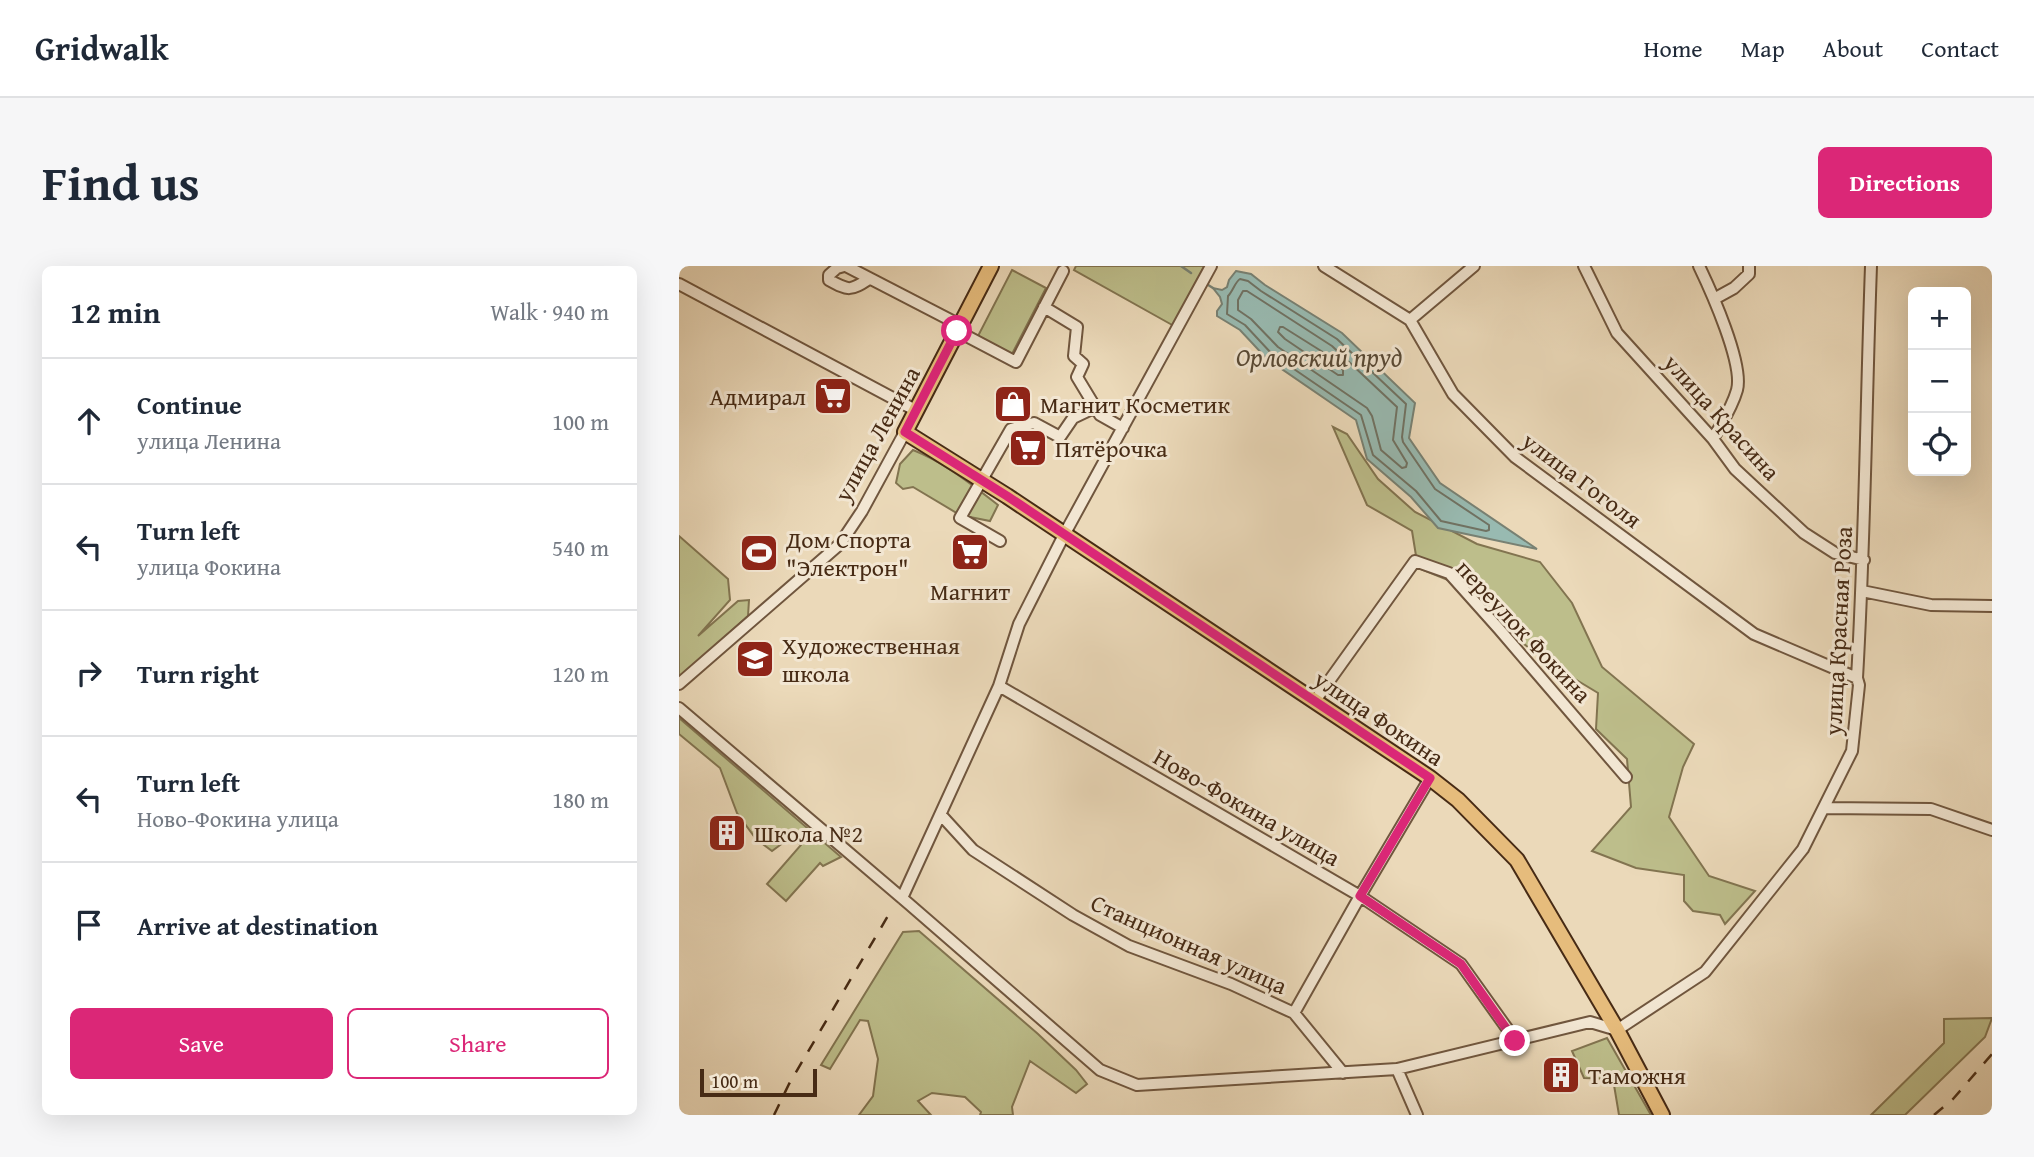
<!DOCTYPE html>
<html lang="en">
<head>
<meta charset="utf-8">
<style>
  body { margin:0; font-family:"Gentium Book Plus",serif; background:#f6f6f7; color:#1f2937 }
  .controls { position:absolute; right:21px; top:21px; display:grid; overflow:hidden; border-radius:10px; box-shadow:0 7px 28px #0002 }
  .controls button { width:63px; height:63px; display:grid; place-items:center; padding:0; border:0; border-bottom:2px solid #e0e1e3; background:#fff; color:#1f2937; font:35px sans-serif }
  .scale { position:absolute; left:21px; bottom:18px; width:117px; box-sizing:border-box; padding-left:7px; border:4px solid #472b15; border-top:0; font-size:19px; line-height:24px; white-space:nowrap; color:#472b15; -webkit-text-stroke:5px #f2e6d2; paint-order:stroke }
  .stop { position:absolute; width:21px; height:21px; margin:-16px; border:5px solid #db2777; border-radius:50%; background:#fff }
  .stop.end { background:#db2777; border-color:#fff; box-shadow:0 2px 7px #0008 }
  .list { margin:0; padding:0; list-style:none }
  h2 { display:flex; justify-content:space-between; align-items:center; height:91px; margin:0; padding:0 28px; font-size:30px }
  h2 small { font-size:23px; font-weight:400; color:#747a83 }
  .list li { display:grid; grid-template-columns:46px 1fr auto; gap:21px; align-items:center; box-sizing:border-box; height:126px; padding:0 28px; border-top:2px solid #e0e1e3 }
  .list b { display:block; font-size:26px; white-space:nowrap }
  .list p { margin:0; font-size:23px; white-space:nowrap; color:#747a83 }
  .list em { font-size:23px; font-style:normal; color:#747a83 }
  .actions { display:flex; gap:14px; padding:21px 28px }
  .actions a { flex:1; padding:16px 0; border:2px solid #db2777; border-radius:10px; text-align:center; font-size:24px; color:#db2777 }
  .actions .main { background:#db2777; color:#fff }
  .icon { flex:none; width:38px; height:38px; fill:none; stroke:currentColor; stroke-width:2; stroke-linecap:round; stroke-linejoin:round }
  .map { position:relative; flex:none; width:1313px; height:849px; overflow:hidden; border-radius:10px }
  header { display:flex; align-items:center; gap:42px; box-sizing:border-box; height:98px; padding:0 35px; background:#fff; border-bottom:2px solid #e0e1e3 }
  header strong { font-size:33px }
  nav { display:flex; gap:38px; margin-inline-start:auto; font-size:24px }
  .intro { display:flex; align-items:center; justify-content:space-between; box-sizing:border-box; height:168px; padding:0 42px }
  h1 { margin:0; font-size:49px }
  .button { padding:18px 32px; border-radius:10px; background:#db2777; color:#fff; font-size:24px; font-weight:700 }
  main { display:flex; gap:42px; padding:0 42px }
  aside { flex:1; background:#fff; border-radius:10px; box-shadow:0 7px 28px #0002 }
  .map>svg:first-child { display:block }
  .green { fill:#bdbe8b; stroke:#827450; stroke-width:2 }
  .water { fill:#98bab1; stroke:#788173; stroke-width:2 }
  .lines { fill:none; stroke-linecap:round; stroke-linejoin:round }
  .shore { stroke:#707263; stroke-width:2 }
  .stream { stroke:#788173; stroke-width:2.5 }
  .minor-casing { stroke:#70563e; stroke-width:14 }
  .major-casing { stroke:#472b15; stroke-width:18 }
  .minor { stroke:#f2e6d2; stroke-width:10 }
  .major { stroke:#e6bc7c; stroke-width:14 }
  .rail { stroke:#472b15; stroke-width:2.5; stroke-dasharray:12 12; stroke-linecap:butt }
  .route { stroke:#db2777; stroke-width:9 }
  .labels { text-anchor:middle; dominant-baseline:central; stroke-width:6; stroke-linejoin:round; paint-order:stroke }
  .poi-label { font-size:24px; fill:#472b15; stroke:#f2e6d2; text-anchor:start }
  .street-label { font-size:24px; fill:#472b15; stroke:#f2e6d2 }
  .water-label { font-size:26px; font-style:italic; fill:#574834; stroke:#f2e6d2 }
</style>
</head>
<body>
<header>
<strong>Gridwalk</strong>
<nav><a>Home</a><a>Map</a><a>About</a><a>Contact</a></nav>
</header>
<div class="intro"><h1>Find us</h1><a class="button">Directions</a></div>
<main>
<aside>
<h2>12 min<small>Walk · 940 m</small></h2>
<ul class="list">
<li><svg class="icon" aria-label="ahead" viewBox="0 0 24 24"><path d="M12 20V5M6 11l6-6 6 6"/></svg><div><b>Continue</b><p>улица Ленина</p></div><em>100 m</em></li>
<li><svg class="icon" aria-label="left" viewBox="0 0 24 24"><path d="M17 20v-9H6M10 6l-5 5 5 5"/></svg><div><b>Turn left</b><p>улица Фокина</p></div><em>540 m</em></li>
<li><svg class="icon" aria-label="right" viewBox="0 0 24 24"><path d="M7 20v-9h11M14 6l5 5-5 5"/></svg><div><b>Turn right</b></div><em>120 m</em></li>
<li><svg class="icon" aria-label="left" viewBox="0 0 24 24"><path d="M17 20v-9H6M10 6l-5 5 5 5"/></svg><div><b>Turn left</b><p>Ново-Фокина улица</p></div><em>180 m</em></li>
<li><svg class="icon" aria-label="arrive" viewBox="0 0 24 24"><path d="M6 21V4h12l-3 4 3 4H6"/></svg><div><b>Arrive at destination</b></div></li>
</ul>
<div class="actions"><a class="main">Save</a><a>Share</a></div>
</aside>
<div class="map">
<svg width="1313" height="849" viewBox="0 0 1313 849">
  <rect width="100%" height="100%" fill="#ebd9b9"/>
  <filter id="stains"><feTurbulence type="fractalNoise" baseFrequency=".00286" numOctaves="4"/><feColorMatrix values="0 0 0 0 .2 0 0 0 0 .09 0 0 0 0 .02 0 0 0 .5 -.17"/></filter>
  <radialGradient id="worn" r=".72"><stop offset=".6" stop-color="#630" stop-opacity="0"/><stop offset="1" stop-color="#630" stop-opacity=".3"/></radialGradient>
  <path class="green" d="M397 0H529L495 60 395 4Z
    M333 4 367 22 333 88 299 70Z
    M654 161 668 168 699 213 736 246 798 278 861 296 893 337 923 401 1015 478 1004 501 990 551 1030 610 1076 625 1046 658 1041 649 1014 645 1005 635V609L957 602 913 585 952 541 948 493 917 463 919 427 871 398 841 375 828 347 804 328 739 302 733 265 688 239Z
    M234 184C265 196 292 218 319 239L311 255 281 249 234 221 224 223 217 217 221 198Z
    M0 270 49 313 51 334 19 370 59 335 70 334 69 350 0 413Z
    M0 452 162 591 144 600 141 597 107 635 88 618 122 579 112 571 93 585 77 573 58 547 41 502 0 468Z
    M240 665 359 768 397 804 408 818 397 827 351 795 333 841 334 849H301L302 846 286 831 253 827 239 835 252 849H180L194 830 199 793 189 755 181 754 151 803 142 799 224 666Z
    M1313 752 1306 771 1226 849H1192L1265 777V753Z
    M928 772 972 849H940L934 813 905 812 893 785Z"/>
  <path class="water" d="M557 5 572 8 586 19 663 67 736 137 730 172 761 217 858 283 759 262 732 231 688 193 677 154 588 93 561 64 538 50V45L543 38 541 31 534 22 543 24 548 21 550 14Z"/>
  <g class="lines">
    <path class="shore" d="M561 13 569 15 582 25 658 73 727 138 723 171 724 176 756 223 810 259V264L807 265 762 255 737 225 694 189 682 149 593 88 566 59 548 48 549 30C554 25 556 16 561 13Z
      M564 25H568L653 80 718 141 714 174 728 197 727 201 723 202 702 184 693 150 688 142 599 81 572 53 559 44V34Z
      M601 61H604L647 88 664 104V109H659L606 73 599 66Z"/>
    <path class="stream" d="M502 0 512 7
      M526 17 534 22"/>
    <defs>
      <path id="minor" d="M165 0 158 2 150 9V14C170 25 171 25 190 13
        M167 0 281 59
        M645 0 731 54 774 128 836 191 1075 368 1178 412
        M905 0 938 67 1034 173 1056 203 1125 267 1156 287 1185 294
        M1020 0C1032 25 1065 98 1058 124 1053 142 1042 158 1034 173
        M0 18 238 145
        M1035 33 1055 22 1070 8V0
        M365 41 398 61 395 90 404 98 398 111 421 149 444 162
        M731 54 795 0
        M278 65 337 96 384 5
        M321 275 281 252 332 163 355 157 381 171 394 152 417 141
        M1183 325 1252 339 1313 340
        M0 418 161 278 183 245 226 166
        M320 420 681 630 782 698 837 775
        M635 436 736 295 770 307 820 363 947 511
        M0 442 230 638 421 804 458 819 718 803 911 756 938 764 1026 706 1124 583 1173 485 1180 419 1178 412C1186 275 1187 137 1192 0
        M1145 542 1252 543 1313 564
        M262 549 294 584 394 649 450 680 552 718 615 747 664 807
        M223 632 320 420 340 358 385 269 532 0
        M615 747 681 630 751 512
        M718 803 738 849"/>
      <path id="major" d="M312 0 226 166 328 230 751 512 779 534 838 594 938 764 983 849"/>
    </defs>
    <use href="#minor" class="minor-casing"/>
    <use href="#major" class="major-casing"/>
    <use href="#minor" class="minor"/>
    <use href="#major" class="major"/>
    <path class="rail" d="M95 849 110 818 213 643
      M1255 849 1274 833 1313 788"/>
  </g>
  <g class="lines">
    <path class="route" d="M278 65 226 166 328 230 751 512 681 630 782 698 836 775"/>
  </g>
  <defs>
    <symbol id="supermarket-square" viewBox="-11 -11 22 22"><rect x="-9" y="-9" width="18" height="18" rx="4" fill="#8f2418" stroke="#f2e6d2"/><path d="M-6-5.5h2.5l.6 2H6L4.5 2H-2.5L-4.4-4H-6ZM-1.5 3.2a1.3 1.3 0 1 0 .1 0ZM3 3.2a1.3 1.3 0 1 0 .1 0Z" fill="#fff"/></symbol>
    <symbol id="shop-square" viewBox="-11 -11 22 22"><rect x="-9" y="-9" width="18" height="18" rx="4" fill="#8f2418" stroke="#f2e6d2"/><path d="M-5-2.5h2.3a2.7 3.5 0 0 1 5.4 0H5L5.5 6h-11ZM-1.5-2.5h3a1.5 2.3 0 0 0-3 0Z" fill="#fff"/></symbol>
    <symbol id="stadium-square" viewBox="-11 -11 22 22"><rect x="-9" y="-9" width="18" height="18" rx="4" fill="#8f2418" stroke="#f2e6d2"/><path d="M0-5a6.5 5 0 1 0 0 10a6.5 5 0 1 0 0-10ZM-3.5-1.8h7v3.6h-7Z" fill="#fff"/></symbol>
    <symbol id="school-square" viewBox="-11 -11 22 22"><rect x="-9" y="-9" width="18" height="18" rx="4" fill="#8f2418" stroke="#f2e6d2"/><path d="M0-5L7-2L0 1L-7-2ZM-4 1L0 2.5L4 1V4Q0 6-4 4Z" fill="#fff"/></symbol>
    <symbol id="building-square" viewBox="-11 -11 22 22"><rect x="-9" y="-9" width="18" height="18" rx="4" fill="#8f2418" stroke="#f2e6d2"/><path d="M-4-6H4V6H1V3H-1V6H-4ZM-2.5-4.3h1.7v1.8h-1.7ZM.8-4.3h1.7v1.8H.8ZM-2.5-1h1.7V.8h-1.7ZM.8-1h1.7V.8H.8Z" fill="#fff"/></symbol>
  </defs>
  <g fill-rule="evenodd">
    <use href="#supermarket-square" x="132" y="108" width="44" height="44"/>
    <use href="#shop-square" x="312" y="116" width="44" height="44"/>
    <use href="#supermarket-square" x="327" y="160" width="44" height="44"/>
    <use href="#supermarket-square" x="269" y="264" width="44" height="44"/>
    <use href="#stadium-square" x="58" y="265" width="44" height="44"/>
    <use href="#school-square" x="54" y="371" width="44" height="44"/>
    <use href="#building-square" x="26" y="545" width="44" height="44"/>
    <use href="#building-square" x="860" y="787" width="44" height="44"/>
  </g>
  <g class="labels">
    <g class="poi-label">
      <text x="127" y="130" text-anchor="end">Адмирал</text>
      <text x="361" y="138">Магнит Косметик</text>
      <text x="376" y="182">Пятёрочка</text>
      <text x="107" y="273">Дом Спорта<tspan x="107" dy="28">"Электрон"</tspan></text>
      <text x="291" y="325" text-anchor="middle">Магнит</text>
      <text x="103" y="379">Художественная<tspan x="103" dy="28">школа</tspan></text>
      <text x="75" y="567">Школа №2</text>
      <text x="909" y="809">Таможня</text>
    </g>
    <g class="street-label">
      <text transform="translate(1043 151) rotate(48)">улица Красина</text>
      <text transform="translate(198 168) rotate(-61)">улица Ленина</text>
      <text transform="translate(903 214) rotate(37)">улица Гоголя</text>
      <text transform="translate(845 365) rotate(47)">переулок Фокина</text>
      <text transform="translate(1159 365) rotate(-87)">улица Красная Роза</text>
      <text transform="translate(700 452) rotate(34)">улица Фокина</text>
      <text transform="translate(568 541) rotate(30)">Ново-Фокина улица</text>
      <text transform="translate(510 678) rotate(24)">Станционная улица</text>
    </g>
    <g class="water-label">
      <text x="640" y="90">Орловский пруд</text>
    </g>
  </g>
  <rect width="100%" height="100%" filter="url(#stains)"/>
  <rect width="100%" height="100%" fill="url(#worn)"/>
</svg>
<div class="controls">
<button>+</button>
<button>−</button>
<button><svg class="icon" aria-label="locate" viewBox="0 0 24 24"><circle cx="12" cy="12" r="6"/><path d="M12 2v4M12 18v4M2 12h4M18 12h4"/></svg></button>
</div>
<div class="scale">100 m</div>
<div class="stop" style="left:278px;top:65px"></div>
<div class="stop end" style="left:836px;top:775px"></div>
</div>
</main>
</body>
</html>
